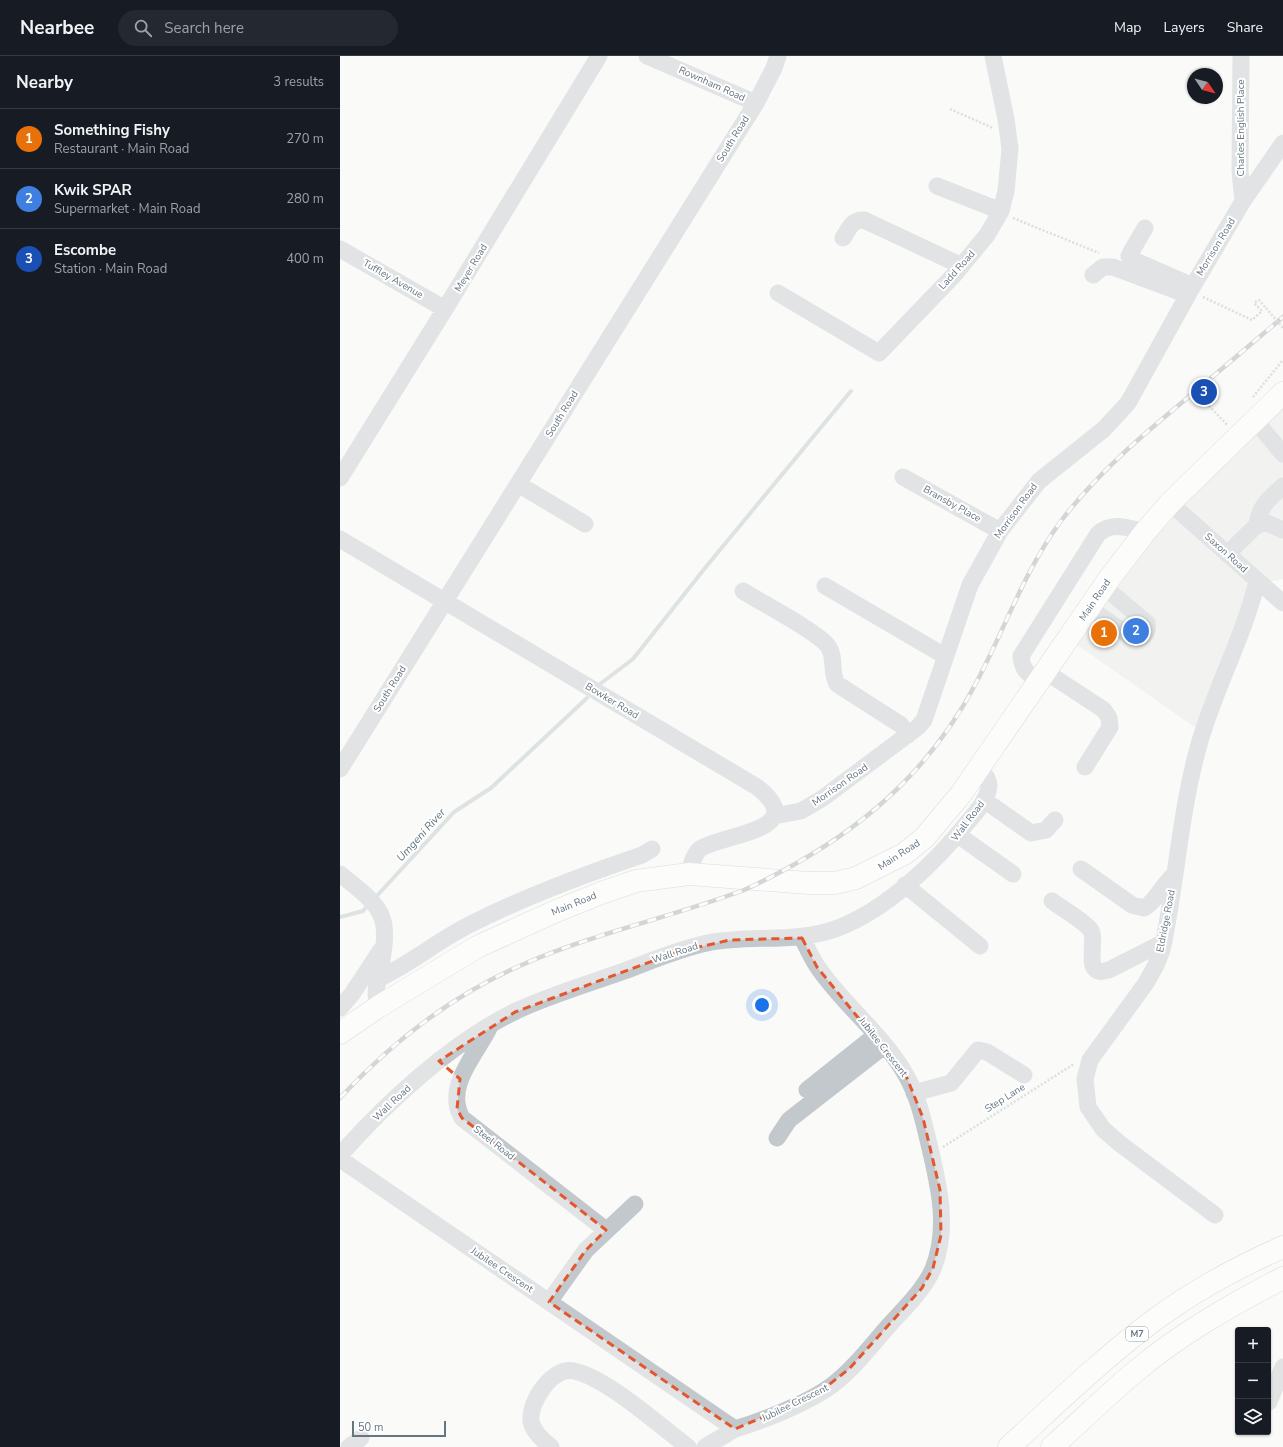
<!DOCTYPE html>
<html lang="en">
<head>
<meta charset="utf-8">
<style>
  body { margin:0; font-family:"Nunito Sans",sans-serif; background:#242831; color:#f1f3f6 }
  .controls { position:absolute; right:12px; bottom:12px; display:grid; overflow:hidden; border-radius:4px; box-shadow:0 1px 3px #0004 }
  .controls button { width:36px; height:36px; display:grid; place-items:center; padding:0; border:0; border-bottom:1px solid #363941; background:#171b24; color:#f1f3f6; font:20px sans-serif }
  .compass { position:absolute; left:847px; top:12px; width:36px; height:36px; border-radius:50%; background:#171b24; box-shadow:0 1px 3px #0004; rotate:125deg }
  .scale { position:absolute; left:12px; bottom:10px; width:94px; box-sizing:border-box; padding-left:4px; border:2px solid #657683; border-top:0; font-size:11px; line-height:14px; white-space:nowrap; color:#657683; -webkit-text-stroke:3px #fff; paint-order:stroke }
  .you { position:absolute; left:422px; top:949px; width:14px; height:14px; margin:-10px; border:3px solid #fff; border-radius:50%; background:#1a73e8; box-shadow:0 0 0 6px #1a73e833 }
  .badge { display:grid; place-items:center; width:26px; height:26px; border-radius:50%; background:#1a73e8; color:#fff; font-size:13px; font-weight:700 }
  .pin { position:absolute; translate:-50% -50%; border:2px solid #fff; box-shadow:0 1px 4px #0006 }
  .list { margin:0; padding:0; list-style:none }
  h2 { display:flex; justify-content:space-between; align-items:center; height:52px; margin:0; padding:0 16px; font-size:17px }
  h2 small { font-size:13px; font-weight:400; color:#9ea1a6 }
  .list li { display:grid; grid-template-columns:26px 1fr auto; gap:12px; align-items:center; box-sizing:border-box; height:60px; padding:0 16px; border-top:1px solid #363941 }
  .list b { display:block; font-size:15px; white-space:nowrap }
  .list p { margin:0; font-size:13px; white-space:nowrap; color:#9ea1a6 }
  .list em { font-size:13px; font-style:normal; color:#9ea1a6 }
  .icon { flex:none; width:22px; height:22px; fill:none; stroke:currentColor; stroke-width:2; stroke-linecap:round; stroke-linejoin:round }
  .map { position:relative; flex:none; width:943px; height:1391px; overflow:hidden }
  header { display:flex; align-items:center; gap:24px; box-sizing:border-box; height:56px; padding:0 20px; background:#171b24; border-bottom:1px solid #363941 }
  header strong { font-size:19px }
  nav { display:flex; gap:22px; margin-inline-start:auto; font-size:14px }
  .search { width:280px; height:36px; background:#242831; display:flex; align-items:center; gap:10px; box-sizing:border-box; padding:0 14px; border-radius:22px; color:#9ea1a6; font-size:15px }
  main { display:flex }
  aside { flex:1; background:#171b24 }
  .map>svg:first-child { display:block }
  .built { fill:#e8e9e9 }
  .lines { fill:none; stroke-linecap:round; stroke-linejoin:round }
  .stream { stroke:#bbc7cb; stroke-width:4 }
  .major-casing { stroke:#b5babe; stroke-width:23 }
  .highway-casing { stroke:#b4b9bd; stroke-width:23 }
  .path { stroke:#bbbfc2; stroke-width:2.5; stroke-dasharray:2 2; stroke-linecap:butt }
  .minor { stroke:#c3c8cc; stroke-width:17 }
  .major { stroke:#fff; stroke-width:22 }
  .highway { stroke:#fff; stroke-width:22 }
  .rail-casing { stroke:#a2aab0; stroke-width:4.5 }
  .rail { stroke:#fff; stroke-width:3; stroke-dasharray:9; stroke-linecap:butt }
  .path-bridge { stroke:#bbbfc2; stroke-width:2.5; stroke-dasharray:2 2; stroke-linecap:butt }
  .marked { fill:none; stroke:#e4572e; stroke-width:3; stroke-dasharray:8 5; stroke-linejoin:round }
  .labels { text-anchor:middle; dominant-baseline:central; stroke-width:4; stroke-linejoin:round; paint-order:stroke }
  .shield { fill:#fff; stroke:#939fa8; stroke-width:1 }
  .shield-label { font-size:9px; font-weight:bold; fill:#657683 }
  .street-label { font-size:10px; fill:#657683; stroke:#fff }
  .water-label { font-size:11px; font-style:italic; fill:#60757c; stroke:#fff }
</style>
</head>
<body>
<header>
<strong>Nearbee</strong>
<div class="search"><svg class="icon" aria-label="search" viewBox="0 0 24 24"><circle cx="10" cy="10" r="6"/><path d="M15 15l6 6"/></svg>Search here</div>
<nav><a>Map</a><a>Layers</a><a>Share</a></nav>
</header>
<main>
<aside>
<h2>Nearby<small>3 results</small></h2>
<ul class="list">
<li><span class="badge" style="background:#e8710a">1</span><div><b>Something Fishy</b><p>Restaurant · Main Road</p></div><em>270 m</em></li>
<li><span class="badge" style="background:#3f7fe0">2</span><div><b>Kwik SPAR</b><p>Supermarket · Main Road</p></div><em>280 m</em></li>
<li><span class="badge" style="background:#1a4fb4">3</span><div><b>Escombe</b><p>Station · Main Road</p></div><em>400 m</em></li>
</ul>
</aside>
<div class="map">
<svg width="943" height="1391" viewBox="0 0 943 1391">
  <rect width="100%" height="100%" fill="#fafaf8"/>
  <path class="built" d="M943 349V523L927 526 856 672 736 588 794 507 843 446Z"/>
  <g class="lines">
    <path class="stream" d="M260 628 293 603 365 512 511 335
      M34 843 114 756 151 732 247 642
      M0 861 23 855 28 849"/>
    <defs>
      <path id="major" d="M0 977 38 951 137 891 214 856 261 837 296 825 349 818 469 827H495L516 822 564 798 584 782 621 738 769 523 805 476 830 447 943 337"/>
      <path id="highway" d="M669 1391C716 1348 762 1303 813 1265 853 1235 898 1211 943 1191
        M712 1391C740 1366 767 1339 796 1315 840 1278 891 1249 943 1222"/>
    </defs>
    <use href="#major" class="major-casing"/>
    <use href="#highway" class="highway-casing"/>
    <path class="path" d="M610 53 653 72
      M673 162 759 197
      M863 241 912 264 922 255 914 247 919 244 926 252
      M858 338 888 370
      M913 341 943 304
      M603 1091 734 1008"/>
    <path class="minor" d="M307 0 416 47
      M901 0 900 115 903 145
      M597 130 661 155
      M805 172 791 196 789 200 791 203 853 230
      M503 182C509 173 512 163 524 164L622 210
      M0 193 105 253
      M753 219 763 211H773L840 236
      M438 237 539 297 614 219 647 179 661 155 666 135 670 93 666 63 653 0
      M914 363 943 398
      M563 421 660 475
      M0 422 105 253 259 0
      M178 428 245 468
      M830 447 943 547
      M917 469C919 450 930 442 943 430
      M0 483 417 731C473 775 382 778 360 793 353 799 351 810 349 818
      M887 498 917 469 927 467 943 474
      M485 530 598 596 606 598
      M403 535C420 546 478 576 488 590 496 601 490 616 497 628L561 669 568 679
      M749 552 791 581C802 585 809 577 807 567L764 531
      M706 616 764 654 769 662 770 671 745 711
      M699 625C688 618 682 614 681 600L758 478C772 465 788 472 805 476
      M0 713 416 47 434 12 438 0
      M644 744 691 777 706 774 715 764
      M434 760 461 755 483 742 578 671 584 664 630 529 660 475 699 425 764 373 788 347 850 235 903 145 943 87
      M618 779 673 818
      M741 813 792 849 804 852C816 846 823 827 835 818
      M0 818C44 853 51 858 40 915 37 928 34 938 38 951
      M565 829 640 890
      M712 845C724 854 740 862 750 873 759 884 740 923 769 914L824 886
      M38 923C70 908 96 886 127 870 183 841 243 819 302 799L312 793
      M0 952 12 938 41 894
      M149 972C136 999 104 1031 122 1062L266 1174
      M467 1034 536 979
      M574 1037 611 1027 638 994 647 996 684 1019
      M437 1082 449 1064 544 990
      M0 1099C47 1046 112 986 176 955 210 939 248 928 284 915 311 905 339 893 367 887 411 878 455 888 498 872 547 853 594 808 627 767 635 757 648 744 649 730 649 723 645 718 640 713
      M0 1103 395 1373C422 1365 468 1347 491 1330 514 1313 533 1287 552 1266 567 1250 584 1233 593 1213 610 1171 598 1126 588 1084 583 1063 578 1041 567 1021 544 979 503 949 477 910 471 901 467 891 462 882
      M875 1159 779 1087 763 1073 748 1051 745 1023 750 1004 806 927 816 909 822 894C837 825 840 753 860 685 876 630 904 580 917 525
      M209 1246 246 1194 295 1148
      M929 1346 943 1311
      M9 1391 21 1382
      M211 1391C203 1384 193 1376 191 1365 189 1345 213 1310 234 1315 267 1322 320 1370 348 1391
      M365 1391 395 1373"/>
    <use href="#major" class="major"/>
    <use href="#highway" class="highway"/>
    <defs>
      <path id="rail" d="M0 1042C52 986 114 938 184 908 255 877 332 861 404 834 504 788 583 727 635 629 664 575 684 515 721 465 758 416 804 378 851 339 882 313 912 287 943 261"/>
    </defs>
    <use href="#rail" class="rail-casing"/>
    <use href="#rail" class="rail"/>
    <path class="path-bridge" d="M926 252 943 272"/>
  </g>
  <path d="M0 0H943V1391H0ZM462 882 477 911 567 1022 583 1062 600 1134 601 1179 593 1212 582 1232 509 1313 477 1338 395 1373 209 1246 246 1194 266 1174 122 1062 117 1053 120 1023 99 1005 175 956 337 896 390 884Z" fill="#fafaf8" fill-opacity=".55" fill-rule="evenodd"/>
  <path class="marked" d="M462 882 477 911 567 1022 583 1062 600 1134 601 1179 593 1212 582 1232 509 1313 477 1338 395 1373 209 1246 246 1194 266 1174 122 1062 117 1053 120 1023 99 1005 175 956 337 896 390 884Z"/>
  <g class="labels">
    <rect class="shield" x="786" y="1271" width="22" height="14" rx="3"/>
    <g class="shield-label">
      <text x="797" y="1278">M7</text>
    </g>
    <g class="street-label">
      <text transform="translate(372 28) rotate(24)">Rownham Road</text>
      <text transform="translate(901 72) rotate(-90)">Charles English Place</text>
      <text transform="translate(393 83) rotate(-58)">South Road</text>
      <text transform="translate(876 191) rotate(-59)">Morrison Road</text>
      <text transform="translate(131 212) rotate(-59)">Meyer Road</text>
      <text transform="translate(617 214) rotate(-48)">Ladd Road</text>
      <text transform="translate(53 223) rotate(30)">Tuffley Avenue</text>
      <text transform="translate(222 358) rotate(-58)">South Road</text>
      <text transform="translate(612 448) rotate(29)">Bransby Place</text>
      <text transform="translate(676 455) rotate(-54)">Morrison Road</text>
      <text transform="translate(886 497) rotate(42)">Saxon Road</text>
      <text transform="translate(755 544) rotate(-56)">Main Road</text>
      <text transform="translate(50 633) rotate(-58)">South Road</text>
      <text transform="translate(272 645) rotate(31)">Bowker Road</text>
      <text transform="translate(500 729) rotate(-35)">Morrison Road</text>
      <text transform="translate(628 765) rotate(-53)">Wall Road</text>
      <text transform="translate(559 799) rotate(-33)">Main Road</text>
      <text transform="translate(234 848) rotate(-22)">Main Road</text>
      <text transform="translate(826 865) rotate(-79)">Eldridge Road</text>
      <text transform="translate(335 897) rotate(-18)">Wall Road</text>
      <text transform="translate(543 991) rotate(52)">Jubilee Crescent</text>
      <text transform="translate(665 1042) rotate(-32)">Step Lane</text>
      <text transform="translate(52 1047) rotate(-43)">Wall Road</text>
      <text transform="translate(154 1087) rotate(38)">Steel Road</text>
      <text transform="translate(162 1214) rotate(34)">Jubilee Crescent</text>
      <text transform="translate(455 1347) rotate(-26)">Jubilee Crescent</text>
    </g>
    <g class="water-label">
      <text transform="translate(81 779) rotate(-48)">Umgeni River</text>
    </g>
  </g>
</svg>
<div class="controls">
<button>+</button>
<button>−</button>
<button><svg class="icon" aria-label="layers" viewBox="0 0 24 24"><path d="M12 4l9 5-9 5-9-5zM3 14l9 5 9-5"/></svg></button>
</div>
<svg class="compass" viewBox="-18 -18 36 36"><path d="M0-13l5 13h-10z" fill="#e53935"/><path d="M0 13l5-13h-10z" fill="#9ea1a6"/></svg>
<div class="scale">50 m</div>
<div class="you"></div>
<div class="pin badge" style="left:764px;top:577px;background:#e8710a">1</div>
<div class="pin badge" style="left:796px;top:575px;background:#3f7fe0">2</div>
<div class="pin badge" style="left:864px;top:336px;background:#1a4fb4">3</div>
</div>
</main>
</body>
</html>
